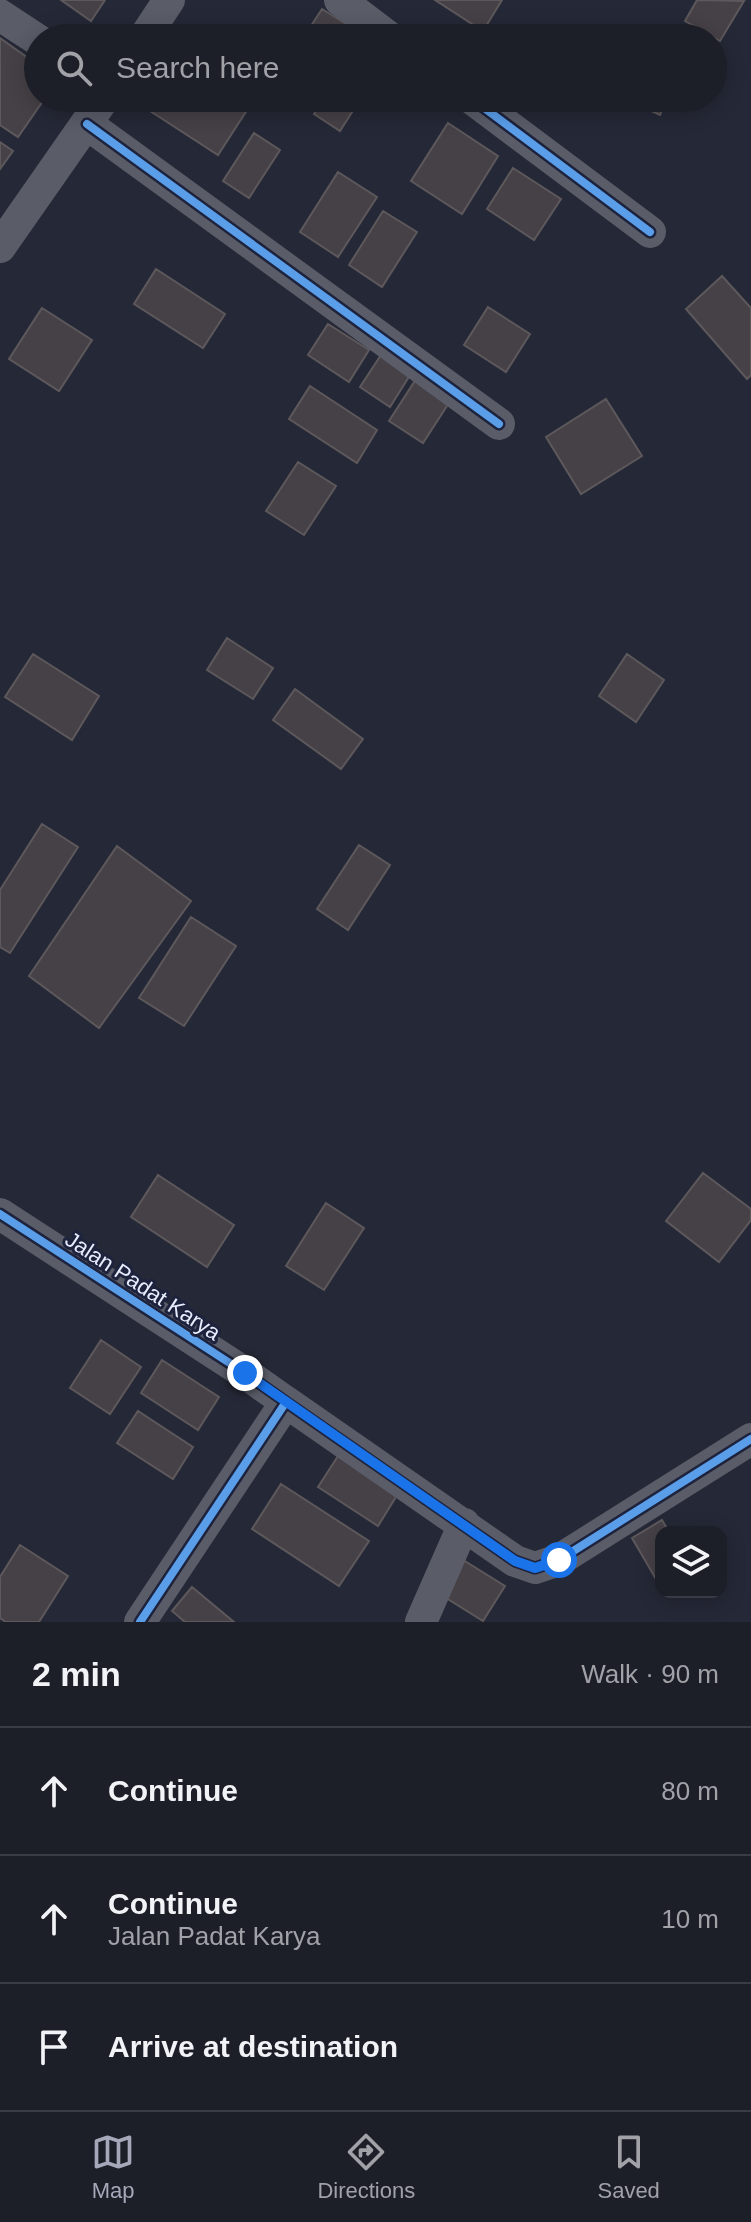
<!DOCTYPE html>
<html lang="en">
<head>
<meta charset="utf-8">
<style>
  body { margin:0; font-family:Helvetica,sans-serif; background:#252730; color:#f1f3f6 }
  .controls { position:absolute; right:24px; bottom:24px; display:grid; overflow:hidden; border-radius:16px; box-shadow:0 4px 20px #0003 }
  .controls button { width:72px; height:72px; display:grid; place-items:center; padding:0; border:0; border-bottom:2px solid #3a3c45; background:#1c1e28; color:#f1f3f6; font:40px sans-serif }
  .stop { position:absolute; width:24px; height:24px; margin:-18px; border:6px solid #1a73e8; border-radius:50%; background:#fff }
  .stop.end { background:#1a73e8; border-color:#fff; box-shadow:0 2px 8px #0008 }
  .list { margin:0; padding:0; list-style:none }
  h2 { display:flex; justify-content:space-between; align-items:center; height:104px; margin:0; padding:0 32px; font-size:34px }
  h2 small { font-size:26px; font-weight:400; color:#a0a2a8 }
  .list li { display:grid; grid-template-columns:52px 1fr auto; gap:24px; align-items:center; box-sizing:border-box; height:128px; padding:0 32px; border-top:2px solid #3a3c45 }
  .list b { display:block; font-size:30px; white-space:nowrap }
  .list p { margin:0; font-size:26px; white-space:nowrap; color:#a0a2a8 }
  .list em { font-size:26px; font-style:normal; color:#a0a2a8 }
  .icon { flex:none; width:44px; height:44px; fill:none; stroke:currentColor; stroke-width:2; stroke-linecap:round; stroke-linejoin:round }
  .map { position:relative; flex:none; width:751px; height:1622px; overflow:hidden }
  .search { position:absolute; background:#1c1e28; box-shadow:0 4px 20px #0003; left:24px; right:24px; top:24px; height:88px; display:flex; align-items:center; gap:20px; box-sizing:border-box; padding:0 28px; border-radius:44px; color:#a0a2a8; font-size:30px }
  .sheet { height:488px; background:#1c1e28 }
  nav { display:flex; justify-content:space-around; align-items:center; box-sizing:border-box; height:112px; border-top:2px solid #3a3c45; background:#1c1e28; font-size:22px; color:#a0a2a8 }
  nav a { display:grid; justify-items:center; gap:4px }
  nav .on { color:#a4a8b8 }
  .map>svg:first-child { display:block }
  .building { fill:#464146; stroke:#5d585b; stroke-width:2 }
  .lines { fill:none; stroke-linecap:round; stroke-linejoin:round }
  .minor { stroke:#5a5d68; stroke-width:32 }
  .cycleway-casing { stroke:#1e233d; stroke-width:13 }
  .cycleway { stroke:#5a9eea; stroke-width:8 }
  .route { stroke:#1a73e8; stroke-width:10 }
  .labels { text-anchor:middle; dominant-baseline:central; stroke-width:6; stroke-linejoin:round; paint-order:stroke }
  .street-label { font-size:22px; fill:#e8edfe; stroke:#1e233d }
</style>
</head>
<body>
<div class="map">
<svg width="751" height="1622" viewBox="0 0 751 1622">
  <rect width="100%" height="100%" fill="#252836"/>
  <path class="building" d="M61 0H105L91 21Z
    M435 0H502L483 31Z
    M697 0 744 1 720 41 685 21Z
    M322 9 354 29 348 38H303Z
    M0 38 38 65V98H45L18 137 0 125Z
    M154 98H242L251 104 218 155 147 109Z
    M324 98H361L340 131 314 114Z
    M628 98H667L660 115 627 100Z
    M448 123 498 156 462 214 411 181Z
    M254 133 280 150 249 198 223 181Z
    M0 142 13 151 0 169Z
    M513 168 561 199 534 240 487 209Z
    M338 172 377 197 338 257 300 232Z
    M383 211 417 232 382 287 349 265Z
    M156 269 225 314 203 348 134 304Z
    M722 276 751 308V375L747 379 686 309Z
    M488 307 530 334 506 372 464 345Z
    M42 308 92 340 59 391 9 359Z
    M328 324 369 350 349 382 308 355Z
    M381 355 410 375 390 407 360 387Z
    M420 373 454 395 423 443 389 421Z
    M310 386 377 430 357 463 289 419Z
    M606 399 642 456 581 494 546 437Z
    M298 462 336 486 304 535 266 511Z
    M227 638 273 668 253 699 207 670Z
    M33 654 99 696 72 740 5 697Z
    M627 654 664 680 636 722 599 696Z
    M295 689 363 739 341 769 273 720Z
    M42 824 78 847 10 953 0 947V890Z
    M359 845 390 865 348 930 317 909Z
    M117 846 191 901 99 1028 29 976Z
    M191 917 236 946 184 1026 139 998Z
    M703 1173 751 1209V1220L719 1262 666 1221Z
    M158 1175 234 1225 207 1267 131 1217Z
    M326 1203 364 1228 324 1290 286 1266Z
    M101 1340 141 1367 110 1414 70 1388Z
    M162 1360 219 1397 198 1430 141 1393Z
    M138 1411 193 1447 173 1479 117 1443Z
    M340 1453 399 1492 378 1526 318 1487Z
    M281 1484 369 1541 339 1586 252 1529Z
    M662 1520 669 1532H661L660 1586 632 1538Z
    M20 1545 68 1576 39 1622H6L0 1618V1577Z
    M460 1558 505 1586 483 1621 438 1593Z
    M192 1587 234 1622H185L172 1611Z"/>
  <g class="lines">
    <path class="minor" d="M340 0 390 38
      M0 15 38 40
      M144 38 169 0
      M471 98 650 232
      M87 124 499 424
      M0 247 104 98
      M0 1214 245 1373 286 1402 140 1622
      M286 1402 515 1561 535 1568 559 1560 751 1439
      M421 1622 464 1524"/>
    <defs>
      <path id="cycleway" d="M471 98 650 232
        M87 124 499 424
        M0 1214 245 1373 286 1402 140 1622
        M286 1402 515 1561 535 1568 559 1560 751 1439"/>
    </defs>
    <use href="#cycleway" class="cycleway-casing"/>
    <use href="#cycleway" class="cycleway"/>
  </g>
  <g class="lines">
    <path class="route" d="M245 1373 515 1561 535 1568 559 1560"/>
  </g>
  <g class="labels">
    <g class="street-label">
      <text transform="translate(143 1286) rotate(33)">Jalan Padat Karya</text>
    </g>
  </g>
</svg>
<div class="controls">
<button><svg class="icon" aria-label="layers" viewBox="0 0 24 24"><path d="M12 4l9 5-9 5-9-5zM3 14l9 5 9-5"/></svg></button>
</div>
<div class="stop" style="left:559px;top:1560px"></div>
<div class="stop end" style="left:245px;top:1373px"></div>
<div class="search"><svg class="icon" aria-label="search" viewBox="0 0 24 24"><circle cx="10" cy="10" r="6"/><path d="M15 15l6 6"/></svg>Search here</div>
</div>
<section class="sheet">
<h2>2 min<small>Walk · 90 m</small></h2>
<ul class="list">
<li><svg class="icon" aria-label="ahead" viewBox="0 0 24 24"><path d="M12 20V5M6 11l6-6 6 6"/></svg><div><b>Continue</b></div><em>80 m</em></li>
<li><svg class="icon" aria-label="ahead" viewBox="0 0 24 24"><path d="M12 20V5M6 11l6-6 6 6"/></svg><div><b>Continue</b><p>Jalan Padat Karya</p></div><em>10 m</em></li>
<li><svg class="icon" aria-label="arrive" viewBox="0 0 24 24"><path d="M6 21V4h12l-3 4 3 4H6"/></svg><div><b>Arrive at destination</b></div></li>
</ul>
</section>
<nav>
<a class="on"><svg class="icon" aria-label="map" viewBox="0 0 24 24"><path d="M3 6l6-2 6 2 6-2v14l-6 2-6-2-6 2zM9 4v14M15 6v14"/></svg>Map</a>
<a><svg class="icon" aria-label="directions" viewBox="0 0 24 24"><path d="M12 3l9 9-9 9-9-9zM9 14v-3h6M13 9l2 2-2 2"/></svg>Directions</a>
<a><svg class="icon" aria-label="saved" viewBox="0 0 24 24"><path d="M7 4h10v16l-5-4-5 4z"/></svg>Saved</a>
</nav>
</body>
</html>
